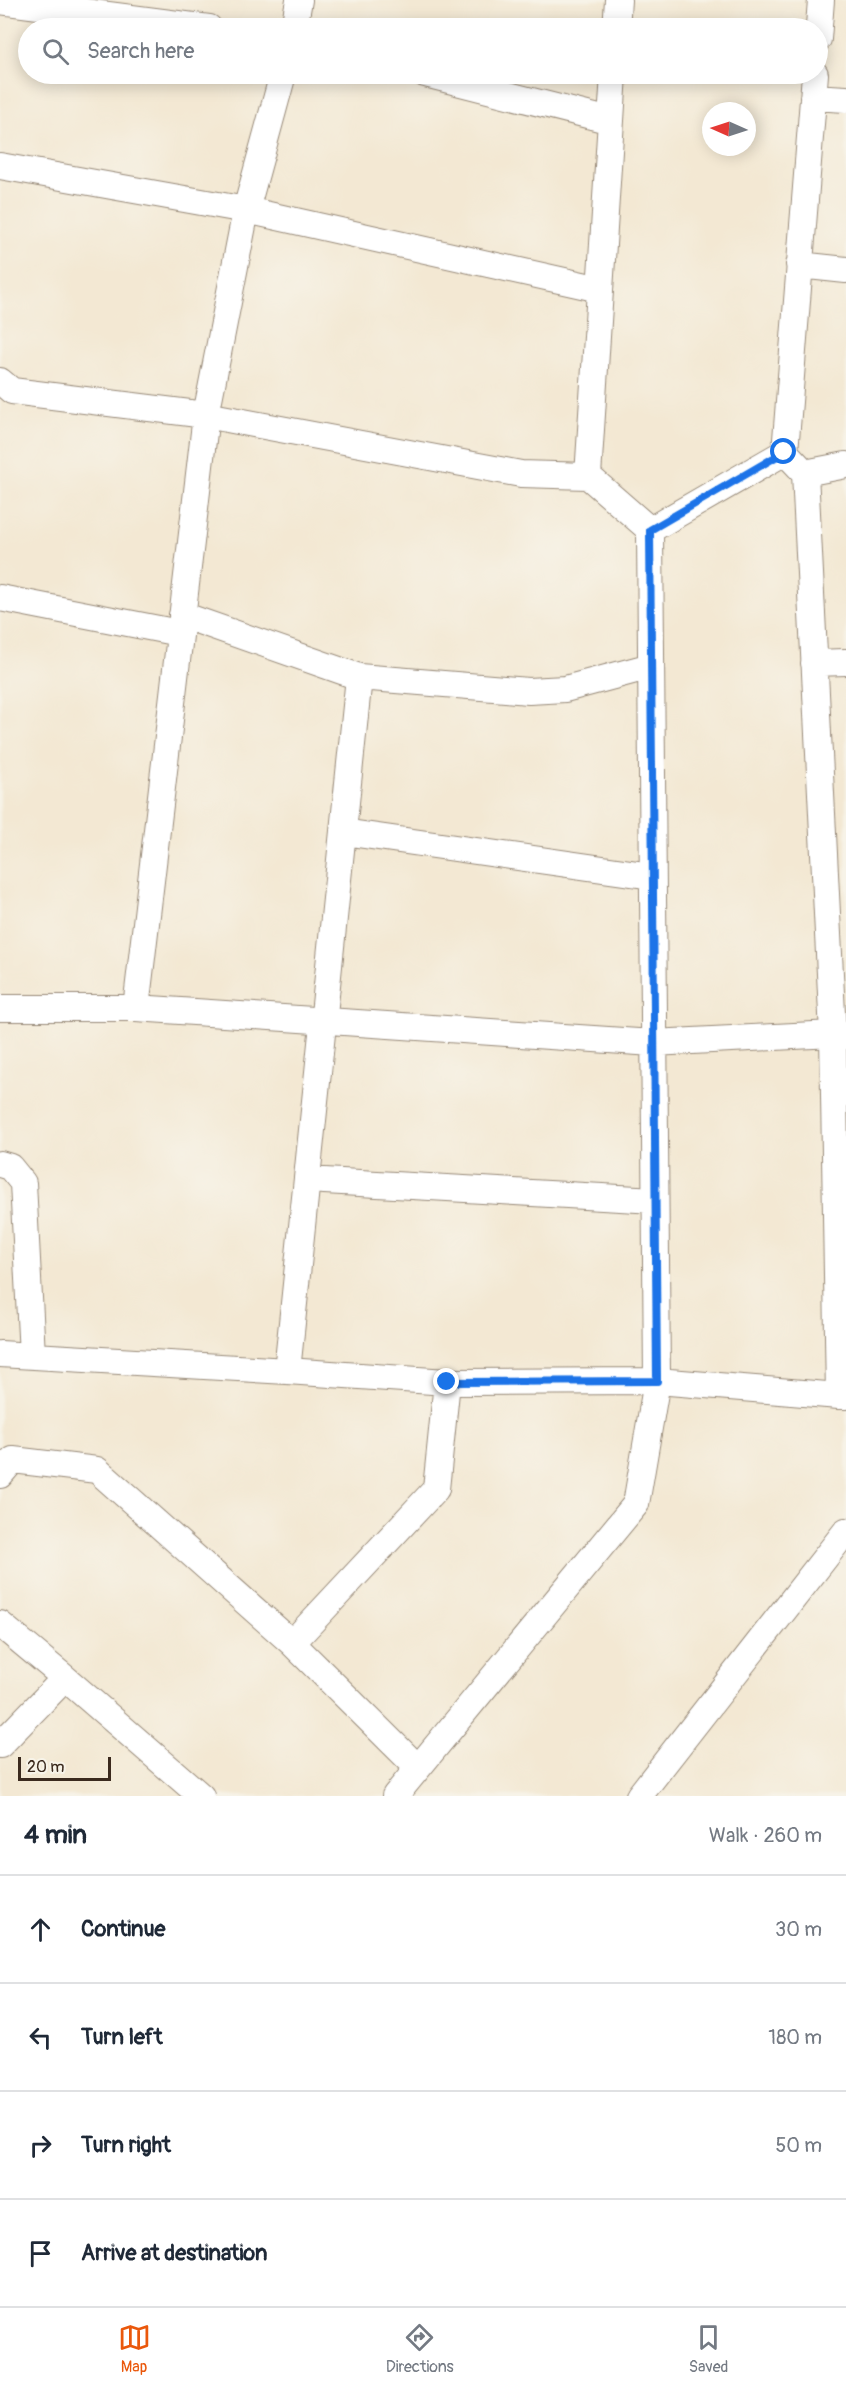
<!DOCTYPE html>
<html lang="en">
<head>
<meta charset="utf-8">
<style>
  body { margin:0; font-family:Pangolin,sans-serif; background:#f2f2f3; color:#1f2937 }
  .compass { position:absolute; left:702px; top:102px; width:54px; height:54px; border-radius:50%; background:#fff; box-shadow:0 3px 15px #0003; rotate:273deg }
  .scale { position:absolute; left:18px; bottom:15px; width:93px; box-sizing:border-box; padding-left:6px; border:3px solid #3b2a1e; border-top:0; font-size:16px; line-height:21px; white-space:nowrap; color:#3b2a1e; -webkit-text-stroke:4px #f7f3e8; paint-order:stroke }
  .stop { position:absolute; width:18px; height:18px; margin:-14px; border:4px solid #1a73e8; border-radius:50%; background:#fff }
  .stop.end { background:#1a73e8; border-color:#fff; box-shadow:0 2px 6px #0008 }
  .list { margin:0; padding:0; list-style:none }
  h2 { display:flex; justify-content:space-between; align-items:center; height:78px; margin:0; padding:0 24px; font-size:26px }
  h2 small { font-size:20px; font-weight:400; color:#747a83 }
  .list li { display:grid; grid-template-columns:39px 1fr auto; gap:18px; align-items:center; box-sizing:border-box; height:108px; padding:0 24px; border-top:2px solid #e0e1e3 }
  .list b { display:block; font-size:22px; white-space:nowrap }
  .list em { font-size:20px; font-style:normal; color:#747a83 }
  .icon { flex:none; width:33px; height:33px; fill:none; stroke:currentColor; stroke-width:2; stroke-linecap:round; stroke-linejoin:round }
  .map { position:relative; flex:none; width:846px; height:1796px; overflow:hidden }
  .search { position:absolute; background:#fff; box-shadow:0 3px 15px #0003; left:18px; right:18px; top:18px; height:66px; display:flex; align-items:center; gap:15px; box-sizing:border-box; padding:0 21px; border-radius:33px; color:#747a83; font-size:22px }
  .sheet { height:510px; background:#fff }
  nav { display:flex; justify-content:space-around; align-items:center; box-sizing:border-box; height:84px; border-top:2px solid #e0e1e3; background:#fff; font-size:16px; color:#747a83 }
  nav a { display:grid; justify-items:center; gap:3px }
  nav .on { color:#ea580c }
  .map>svg:first-child { display:block }
  .lines { fill:none; stroke-linecap:round; stroke-linejoin:round }
  .minor-casing { stroke:#978978; stroke-width:28 }
  .minor { stroke:#fff; stroke-width:26 }
  .route { stroke:#1a73e8; stroke-width:8 }
</style>
</head>
<body>
<div class="map">
<svg width="846" height="1796" viewBox="0 0 846 1796">
  <rect width="100%" height="100%" fill="#f7f3e8"/>
  <filter id="ink" filterUnits="userSpaceOnUse"><feTurbulence type="fractalNoise" baseFrequency=".0167" numOctaves="2"/><feDisplacementMap in="SourceGraphic" scale="12" xChannelSelector="R" yChannelSelector="G"/><feConvolveMatrix kernelMatrix="1 2 1 2 8 2 1 2 1" color-interpolation-filters="sRGB"/></filter>
  <filter id="wash" filterUnits="userSpaceOnUse"><feTurbulence type="fractalNoise" baseFrequency=".008" numOctaves="4" result="noise"/><feDisplacementMap in="SourceGraphic" scale="24" xChannelSelector="R" yChannelSelector="G"/><feGaussianBlur stdDeviation="1.35" result="paint"/><feColorMatrix in="noise" values="0 0 0 0 0 0 0 0 0 0 0 0 0 0 0 0 0 1.4 0 .05"/><feComposite in="paint" operator="in"/></filter>
  <g filter="url(#wash)">
    <rect width="100%" height="100%" fill="#f3e8d3"/>
  </g>
  <g filter="url(#ink)">
    <g class="lines">
      <defs>
        <path id="minor" d="M0 1 209 28
          M294 28 299 0
          M616 28 618 0
          M818 39 821 0
          M283 74 246 210 206 415 521 474 588 476
          M425 74 611 121
          M614 74 588 476 650 530
          M813 97 846 99
          M0 166 246 210 600 289
          M799 265 846 270
          M0 381 12 391 206 415 136 1008
          M785 452 815 74
          M805 473 846 465
          M0 598 179 633
          M182 615 359 677 287 1371 447 1382
          M814 663 846 662
          M359 677 529 691 565 689 651 666
          M343 832 652 876
          M0 1008H136L653 1043 833 1034 839 1396H846
          M0 1164 10 1167 23 1183 32 1355
          M307 1180 655 1200
          M0 1354 287 1371
          M0 1475 13 1460 97 1470 292 1643
          M0 1624 65 1678
          M0 1745 65 1678 201 1796
          M418 1768 292 1643 436 1489 447 1382 657 1381 650 530 785 452 805 473 833 1034
          M395 1796 636 1504 657 1381 839 1396
          M639 1796 846 1531"/>
      </defs>
      <use href="#minor" class="minor-casing"/>
      <use href="#minor" class="minor"/>
    </g>
  </g>
  <g class="lines" filter="url(#ink)">
    <path class="route" d="M447 1382 657 1381 650 530 784 452"/>
  </g>
</svg>
<svg class="compass" viewBox="-18 -18 36 36"><path d="M0-13l5 13h-10z" fill="#e53935"/><path d="M0 13l5-13h-10z" fill="#747a83"/></svg>
<div class="scale">20 m</div>
<div class="stop" style="left:784px;top:452px"></div>
<div class="stop end" style="left:447px;top:1382px"></div>
<div class="search"><svg class="icon" aria-label="search" viewBox="0 0 24 24"><circle cx="10" cy="10" r="6"/><path d="M15 15l6 6"/></svg>Search here</div>
</div>
<section class="sheet">
<h2>4 min<small>Walk · 260 m</small></h2>
<ul class="list">
<li><svg class="icon" aria-label="ahead" viewBox="0 0 24 24"><path d="M12 20V5M6 11l6-6 6 6"/></svg><div><b>Continue</b></div><em>30 m</em></li>
<li><svg class="icon" aria-label="left" viewBox="0 0 24 24"><path d="M17 20v-9H6M10 6l-5 5 5 5"/></svg><div><b>Turn left</b></div><em>180 m</em></li>
<li><svg class="icon" aria-label="right" viewBox="0 0 24 24"><path d="M7 20v-9h11M14 6l5 5-5 5"/></svg><div><b>Turn right</b></div><em>50 m</em></li>
<li><svg class="icon" aria-label="arrive" viewBox="0 0 24 24"><path d="M6 21V4h12l-3 4 3 4H6"/></svg><div><b>Arrive at destination</b></div></li>
</ul>
</section>
<nav>
<a class="on"><svg class="icon" aria-label="map" viewBox="0 0 24 24"><path d="M3 6l6-2 6 2 6-2v14l-6 2-6-2-6 2zM9 4v14M15 6v14"/></svg>Map</a>
<a><svg class="icon" aria-label="directions" viewBox="0 0 24 24"><path d="M12 3l9 9-9 9-9-9zM9 14v-3h6M13 9l2 2-2 2"/></svg>Directions</a>
<a><svg class="icon" aria-label="saved" viewBox="0 0 24 24"><path d="M7 4h10v16l-5-4-5 4z"/></svg>Saved</a>
</nav>
</body>
</html>
